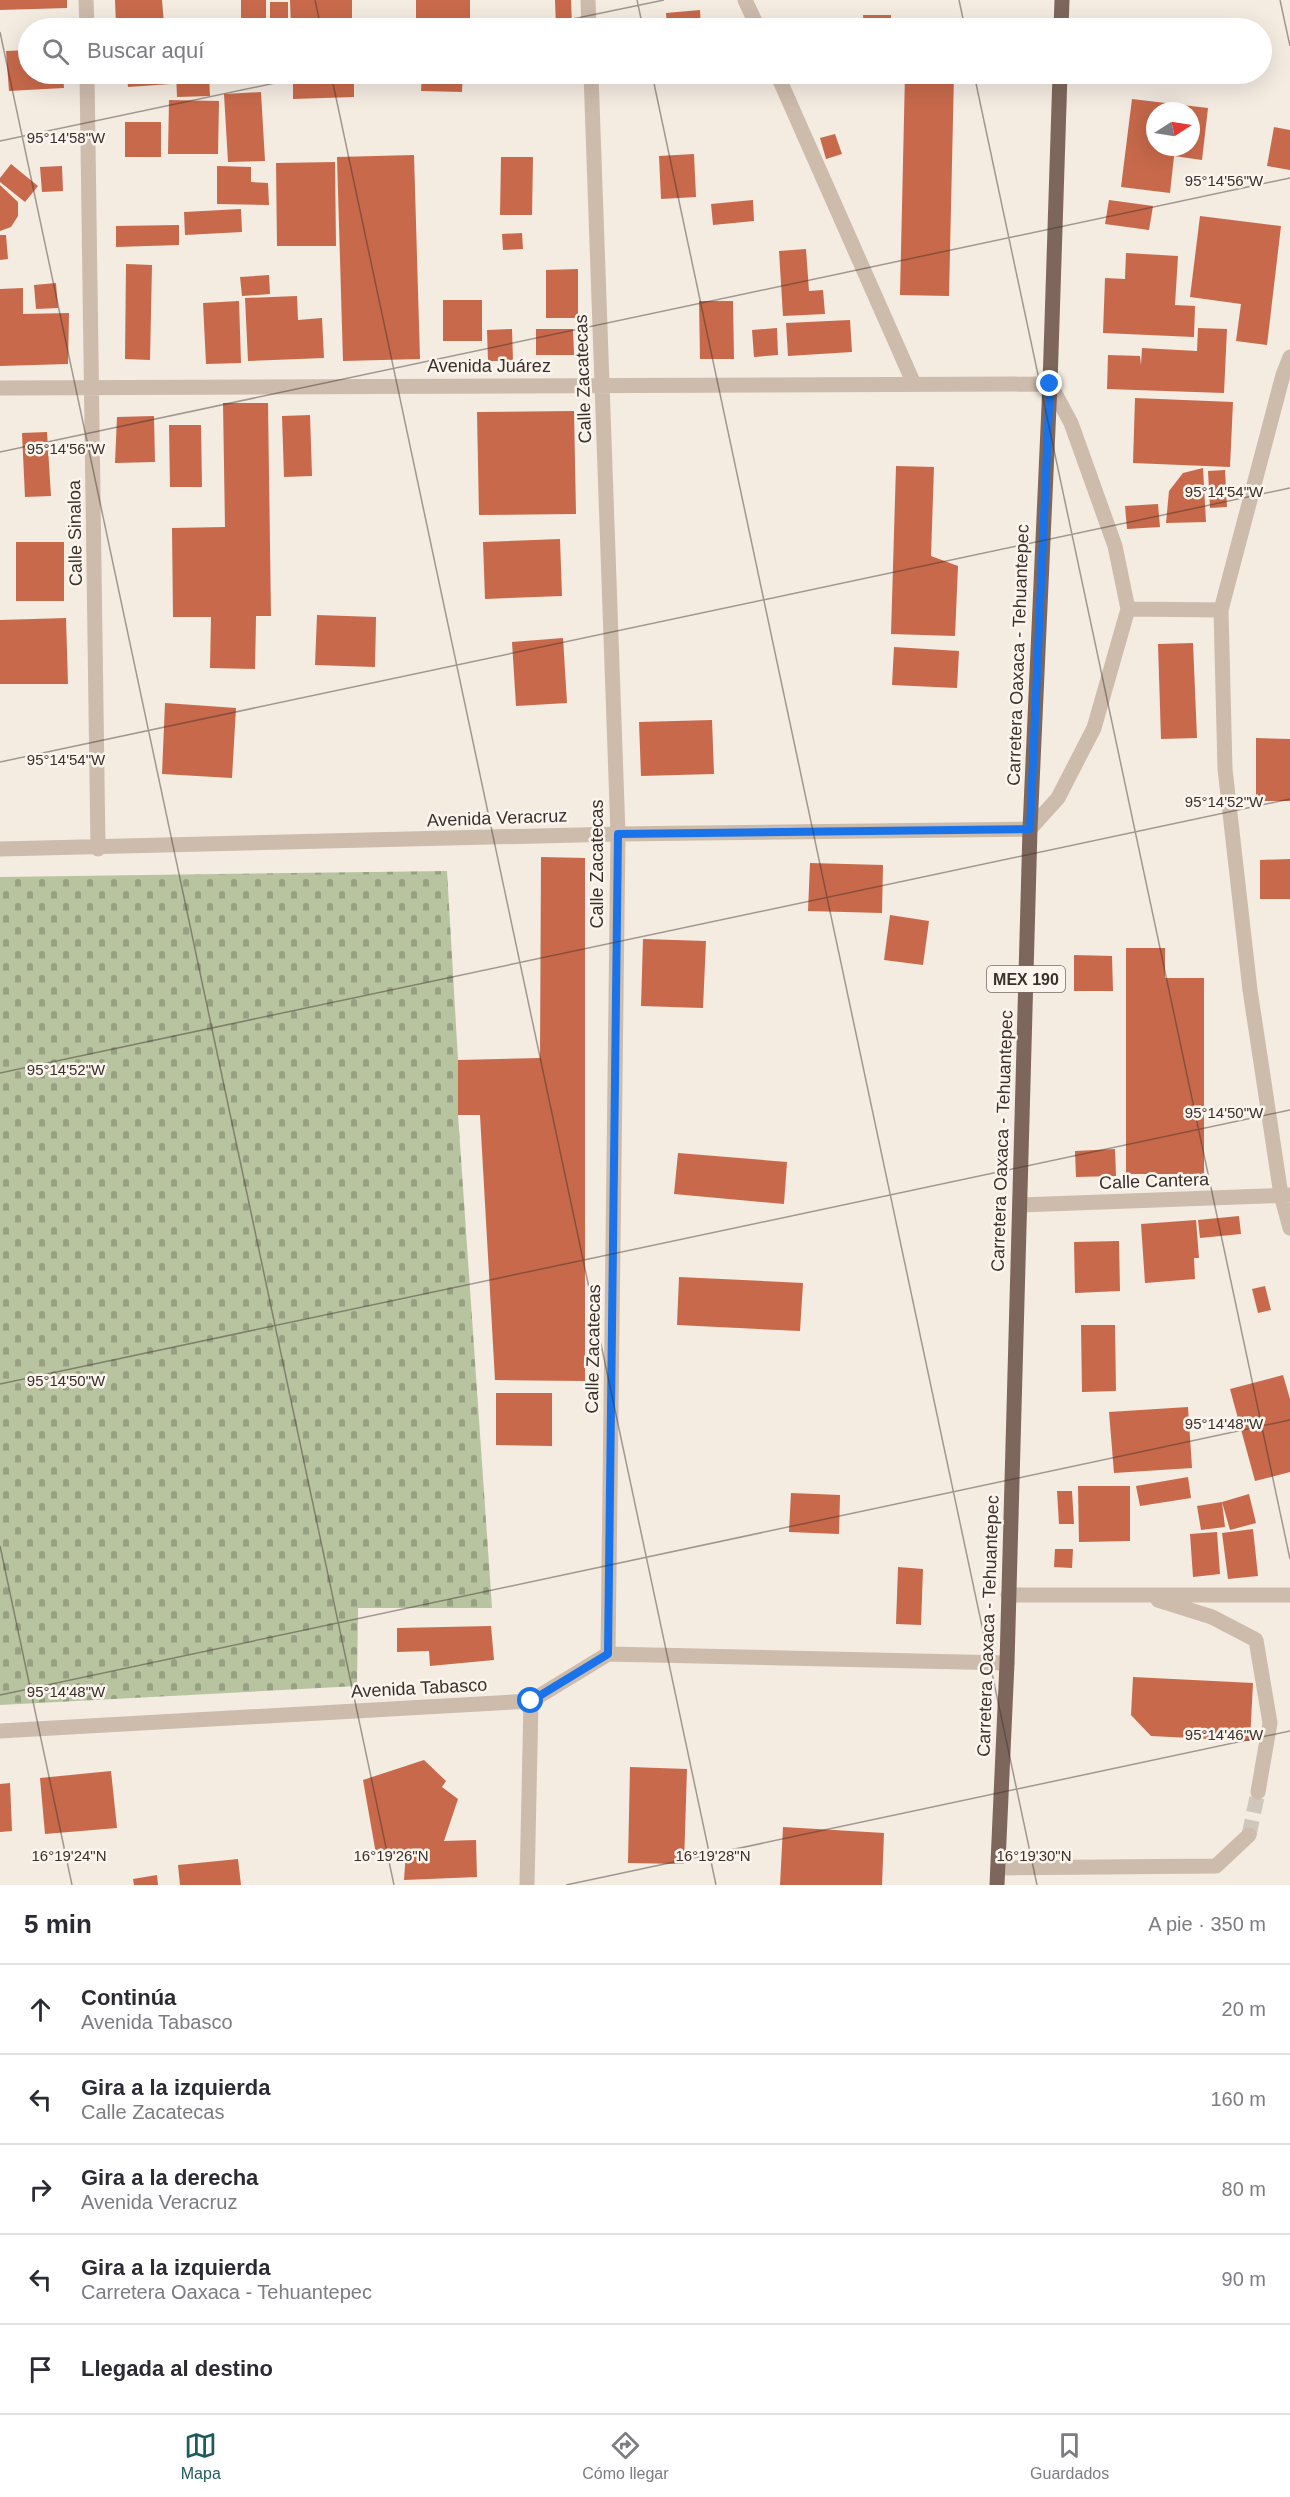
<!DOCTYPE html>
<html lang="es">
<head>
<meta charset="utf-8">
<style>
  body { margin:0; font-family:Arial,sans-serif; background:#f7f7f7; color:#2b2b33 }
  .compass { position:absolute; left:1146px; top:102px; width:54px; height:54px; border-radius:50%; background:#fff; box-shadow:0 6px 24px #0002; rotate:78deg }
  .stop { position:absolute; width:18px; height:18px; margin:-14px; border:4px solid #1a73e8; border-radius:50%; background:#fff }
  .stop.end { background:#1a73e8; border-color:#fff; box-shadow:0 2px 6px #0008 }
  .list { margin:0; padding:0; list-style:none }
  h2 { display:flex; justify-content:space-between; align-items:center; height:78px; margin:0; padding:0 24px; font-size:26px }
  h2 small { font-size:20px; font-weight:400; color:#7c7c81 }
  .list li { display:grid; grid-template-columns:39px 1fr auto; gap:18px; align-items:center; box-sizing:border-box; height:90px; padding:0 24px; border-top:2px solid #e1e1e2 }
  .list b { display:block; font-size:22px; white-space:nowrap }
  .list p { margin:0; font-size:20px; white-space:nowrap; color:#7c7c81 }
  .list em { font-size:20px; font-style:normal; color:#7c7c81 }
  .icon { flex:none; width:33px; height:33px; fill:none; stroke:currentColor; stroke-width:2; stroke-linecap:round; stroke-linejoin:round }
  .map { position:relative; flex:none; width:1290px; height:1885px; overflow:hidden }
  .search { position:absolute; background:#fff; box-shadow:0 6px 24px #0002; left:18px; right:18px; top:18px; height:66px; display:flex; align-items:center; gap:15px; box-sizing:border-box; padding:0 21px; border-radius:33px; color:#7c7c81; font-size:22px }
  .sheet { height:528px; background:#fff }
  nav { display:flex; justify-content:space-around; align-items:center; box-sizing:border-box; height:84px; border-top:2px solid #e1e1e2; background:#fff; font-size:16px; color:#7c7c81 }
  nav a { display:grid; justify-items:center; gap:3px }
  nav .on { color:#1f5a5e }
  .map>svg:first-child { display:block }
  .cemetery { fill:url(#cemetery-stones) }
  .building { fill:#c8694b; fill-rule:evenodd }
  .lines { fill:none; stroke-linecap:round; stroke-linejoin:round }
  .minor-tunnel { stroke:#cfc6bd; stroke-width:15; stroke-dasharray:15 8; stroke-linecap:butt }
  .minor { stroke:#cdbbac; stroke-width:15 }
  .major { stroke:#7d675c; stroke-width:15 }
  .route { stroke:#1a73e8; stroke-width:8 }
  .ticks { fill:none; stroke:#3b302b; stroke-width:1.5; stroke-opacity:0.45 }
  .labels { text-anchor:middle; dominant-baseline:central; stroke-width:5; stroke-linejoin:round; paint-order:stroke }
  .shield { fill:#fbf5ee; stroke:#756b66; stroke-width:1.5 }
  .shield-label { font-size:16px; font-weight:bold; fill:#3b302b }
  .street-label { font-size:18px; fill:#3b302b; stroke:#fbf5ee }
  .ticks-label { font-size:15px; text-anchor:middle; fill:#3b302b; stroke:#fbf5ee; stroke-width:5; stroke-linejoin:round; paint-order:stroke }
</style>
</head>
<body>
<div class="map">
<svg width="1290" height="1885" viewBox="0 0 1290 1885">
  <defs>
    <pattern id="cemetery-stones" width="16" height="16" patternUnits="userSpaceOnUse" patternTransform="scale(1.5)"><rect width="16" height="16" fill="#b8c4a0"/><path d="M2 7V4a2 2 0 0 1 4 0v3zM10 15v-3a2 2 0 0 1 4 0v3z" fill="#97a083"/></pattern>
  </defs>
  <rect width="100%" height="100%" fill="#f4ebe1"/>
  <path class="cemetery" d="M447 871 458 1060V1115L492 1608H358L357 1686 0 1705V877Z"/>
  <path class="building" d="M0 0H67V8L0 10Z
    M115 0H162L164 24 116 26Z
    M241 0H266V21H241Z
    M290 0H352V28H291Z
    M416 0H470V20H416Z
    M555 0H571L572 27 556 28Z
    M270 2H288V28H270Z
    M700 10 701 28H667L666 13Z
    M863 15H891V28H864Z
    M906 18 956 20 955 28H906Z
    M28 50V74H63L64 88 9 91 6 51Z
    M127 74H170L171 84 128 87Z
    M176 74H209L210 96 177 97Z
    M223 74H265V80H223Z
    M293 74H354V97L293 99Z
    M422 74H463L462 92 421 91Z
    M905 74H954L949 296 900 295Z
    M261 92 265 161 228 162 224 94Z
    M1132 99 1208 108 1202 160 1174 156 1170 193 1121 187ZM1155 111H1191V147H1155Z
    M169 100 219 101 218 154H168Z
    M125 122H161V157H125Z
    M1274 127 1290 130V170L1267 166Z
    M835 134 842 154 826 159 820 138Z
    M694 154 696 197 661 199 659 156Z
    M414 155 420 359 343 361 337 157Z
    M501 157H533L532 215H500Z
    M335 162 336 246H277L276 163Z
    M11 164 38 186 25 202 0 182V178Z
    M62 166 63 191 42 192 40 167Z
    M217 166 251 167V182L268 183 269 205 217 204Z
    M0 185 18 202V216L11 227 0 231Z
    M753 200 754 221 713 225 711 204Z
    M1109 200 1153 206 1149 230 1105 224Z
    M241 209 242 232 185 235 184 212Z
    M1200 216 1281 226 1267 345 1236 341 1241 304 1190 297Z
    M179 225V245L116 247V226Z
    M522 233 523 249 503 250 502 234Z
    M0 235H6L8 259 0 260Z
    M806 249 809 291 823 290 825 314 783 316 779 251Z
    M1126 253 1178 256 1175 305 1195 306 1194 337 1103 333 1105 278 1125 279Z
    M126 264 152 265 150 360 125 359Z
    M578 269V318H546V270Z
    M269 275 270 294 242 296 240 277Z
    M56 283 58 308 36 309 34 285Z
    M23 288V314L69 313 68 364 0 366V289Z
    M297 296 298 320 322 318 324 358 248 361 245 298Z
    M443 300H482V341H443Z
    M239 301 241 363 206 364 203 303Z
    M699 301H733L734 359H700Z
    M850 320 852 352 788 356 786 323Z
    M777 328 778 355 754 357 752 330Z
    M1198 328 1227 329 1224 393 1107 389 1108 355 1140 356 1141 365 1142 348 1197 351Z
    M512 329 513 361H488L487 330Z
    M536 329H573L574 355H536Z
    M1135 398 1233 402 1230 467 1133 463Z
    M223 403H268L271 616H256L255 669 210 668 211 617H173L172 528 225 527Z
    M574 411 576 514 479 515 477 412Z
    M310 415 312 476 284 477 282 416Z
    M154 416 155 462 115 463 117 417Z
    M169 425H201L202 487H170Z
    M47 432 51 496 25 497 22 433Z
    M896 466 934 467 931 556 958 566 955 636 891 634Z
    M1203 468 1206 522 1166 523 1169 491 1183 473Z
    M1225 470 1227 507 1210 508 1208 471Z
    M1158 504 1160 527 1127 529 1125 506Z
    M560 539 562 596 485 599 483 542Z
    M16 542H64V601H16Z
    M317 615 376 617 375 667 315 665Z
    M66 618 68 684H0V620Z
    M563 638 567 703 516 706 512 642Z
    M1193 643 1197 738 1161 739 1158 644Z
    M894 647 959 651 957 688 892 685Z
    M165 703 236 708 232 778 162 774Z
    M712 720 714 774 641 776 639 722Z
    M1256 738 1290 739V801H1256Z
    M541 857 585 858V1381L495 1380 480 1115H458V1060L540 1058Z
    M1290 859V899H1260V860Z
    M810 863 883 865 882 913 808 911Z
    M890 915 929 921 923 965 884 960Z
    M643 939 706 941 703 1008 641 1006Z
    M1126 948H1165V978H1204V1174H1126Z
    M1074 955 1112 956 1113 991H1074Z
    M1115 1149 1116 1176 1076 1177 1075 1151Z
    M678 1153 787 1162 784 1204 674 1194Z
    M1239 1216 1241 1234 1200 1238 1198 1220Z
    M1196 1220 1199 1258H1194L1195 1279 1145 1283 1141 1224Z
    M1119 1241 1120 1291 1075 1293 1074 1242Z
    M679 1277 803 1283 800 1331 677 1325Z
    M1265 1286 1271 1310 1258 1313 1252 1289Z
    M1081 1325H1115L1116 1391 1082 1392Z
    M1283 1375 1290 1399V1472L1255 1481 1230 1389Z
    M496 1393H552V1446L496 1445Z
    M1188 1407 1192 1468 1114 1473 1109 1412Z
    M1188 1477 1191 1498 1140 1506 1136 1486Z
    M1078 1486H1130V1541L1079 1542Z
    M1057 1491H1072L1074 1524H1059Z
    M791 1493 840 1495 839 1534 789 1532Z
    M1249 1494 1256 1523 1230 1530 1222 1502Z
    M1222 1502 1225 1527 1201 1530 1197 1506Z
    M1253 1529 1258 1576 1228 1579 1222 1533Z
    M1217 1532 1220 1574 1193 1577 1190 1534Z
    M1055 1549H1073L1072 1568 1054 1567Z
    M898 1567 923 1569 921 1625 896 1624Z
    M491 1626 494 1660 430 1666 429 1651 397 1652V1628Z
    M1133 1677 1253 1683 1250 1741 1151 1736 1131 1715Z
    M424 1760 446 1781 442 1787 458 1799 444 1841 476 1840 477 1877 404 1880 406 1852 376 1854 363 1780Z
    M630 1767 687 1769 684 1864 628 1863Z
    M111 1771 117 1828 45 1834 40 1778Z
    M10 1783 12 1831 0 1832V1784Z
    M783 1827 884 1833 882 1885H780Z
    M238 1859 241 1885H180L178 1865Z
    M157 1875 158 1885H134L133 1879Z"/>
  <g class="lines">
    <path class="minor-tunnel" d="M1249 1835 1258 1792"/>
    <path class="minor" d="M86 0 87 28
      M588 0 589 28
      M745 0 758 28
      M87 74 98 849
      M591 74 618 834 608 1654
      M777 74 914 384
      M1290 357 1283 375 1221 610 1225 769 1250 990 1281 1195 1290 1228
      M0 388 1050 384 1071 423 1115 546 1128 609 1094 728 1058 798 1030 829 618 834 0 849
      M1128 609 1221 610
      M1020 1205 1290 1195
      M1008 1595H1290
      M1158 1600 1212 1617 1256 1640 1270 1723 1258 1792
      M0 1731 531 1701 608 1654 1007 1663
      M998 1868 1216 1866 1249 1835
      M527 1885 531 1701"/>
    <path class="major" d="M1061 28 1062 0
      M997 1885 1007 1663 1030 829 1050 384 1060 74"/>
  </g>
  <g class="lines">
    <path class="route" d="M531 1701 608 1654 618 834 1030 829 1050 384"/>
  </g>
  <path class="ticks" d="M315 0 321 28M637 0 643 28M959 0 965 28M1280 0 1290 46M529 28 664 0M0 32 394 1885M331 74 716 1885M652 74 1037 1885M974 74 1290 1559M0 141 318 74M0 452 1290 178M0 762 1290 488M0 1073 1290 799M0 1384 1290 1110M0 1546 72 1885M0 1695 1290 1420M566 1885 1290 1731"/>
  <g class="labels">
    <rect class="shield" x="987" y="966" width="78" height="26" rx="4.5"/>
    <g class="shield-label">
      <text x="1026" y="979">MEX 190</text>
    </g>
    <g class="street-label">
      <text x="489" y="366">Avenida Juárez</text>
      <text transform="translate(583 379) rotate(-92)">Calle Zacatecas</text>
      <text transform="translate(75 533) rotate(-91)">Calle Sinaloa</text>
      <text transform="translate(1018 655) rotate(-88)">Carretera Oaxaca - Tehuantepec</text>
      <text transform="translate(497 818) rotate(-2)">Avenida Veracruz</text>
      <text transform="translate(597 864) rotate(-90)">Calle Zacatecas</text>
      <text transform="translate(1002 1141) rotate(-88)">Carretera Oaxaca - Tehuantepec</text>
      <text transform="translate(1154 1181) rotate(-2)">Calle Cantera</text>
      <text transform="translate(593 1349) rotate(-89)">Calle Zacatecas</text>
      <text transform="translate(988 1626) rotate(-88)">Carretera Oaxaca - Tehuantepec</text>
      <text transform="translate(419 1688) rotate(-3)">Avenida Tabasco</text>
    </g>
  </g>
  <g class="ticks-label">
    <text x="66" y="143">95°14'58"W</text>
    <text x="1224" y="186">95°14'56"W</text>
    <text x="66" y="454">95°14'56"W</text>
    <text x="1224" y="497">95°14'54"W</text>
    <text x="66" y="765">95°14'54"W</text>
    <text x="1224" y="807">95°14'52"W</text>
    <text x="66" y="1075">95°14'52"W</text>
    <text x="1224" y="1118">95°14'50"W</text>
    <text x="66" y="1386">95°14'50"W</text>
    <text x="1224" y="1429">95°14'48"W</text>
    <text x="66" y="1697">95°14'48"W</text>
    <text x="1224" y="1740">95°14'46"W</text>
    <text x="69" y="1861">16°19'24"N</text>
    <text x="391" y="1861">16°19'26"N</text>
    <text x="713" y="1861">16°19'28"N</text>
    <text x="1034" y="1861">16°19'30"N</text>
  </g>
</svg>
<svg class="compass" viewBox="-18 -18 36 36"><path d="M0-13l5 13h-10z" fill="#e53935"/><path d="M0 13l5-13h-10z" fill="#7c7c81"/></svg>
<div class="stop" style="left:531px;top:1701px"></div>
<div class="stop end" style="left:1050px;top:384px"></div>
<div class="search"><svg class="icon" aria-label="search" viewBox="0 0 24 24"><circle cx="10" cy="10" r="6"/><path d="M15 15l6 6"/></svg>Buscar aquí</div>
</div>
<section class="sheet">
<h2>5 min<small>A pie · 350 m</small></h2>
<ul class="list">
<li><svg class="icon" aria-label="ahead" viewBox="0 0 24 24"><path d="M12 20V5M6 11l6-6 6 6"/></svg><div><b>Continúa</b><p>Avenida Tabasco</p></div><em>20 m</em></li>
<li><svg class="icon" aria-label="left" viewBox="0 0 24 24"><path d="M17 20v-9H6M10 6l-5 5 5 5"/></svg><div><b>Gira a la izquierda</b><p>Calle Zacatecas</p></div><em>160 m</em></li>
<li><svg class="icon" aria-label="right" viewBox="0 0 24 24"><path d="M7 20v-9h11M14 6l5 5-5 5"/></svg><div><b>Gira a la derecha</b><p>Avenida Veracruz</p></div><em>80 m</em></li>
<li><svg class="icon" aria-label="left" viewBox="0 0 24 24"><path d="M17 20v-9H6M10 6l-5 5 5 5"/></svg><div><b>Gira a la izquierda</b><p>Carretera Oaxaca - Tehuantepec</p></div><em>90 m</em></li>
<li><svg class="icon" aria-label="arrive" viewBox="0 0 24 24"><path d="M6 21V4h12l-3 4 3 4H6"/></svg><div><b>Llegada al destino</b></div></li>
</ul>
</section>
<nav>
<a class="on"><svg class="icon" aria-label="map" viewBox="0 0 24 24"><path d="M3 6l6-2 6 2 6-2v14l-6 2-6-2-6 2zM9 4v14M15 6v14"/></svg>Mapa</a>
<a><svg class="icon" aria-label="directions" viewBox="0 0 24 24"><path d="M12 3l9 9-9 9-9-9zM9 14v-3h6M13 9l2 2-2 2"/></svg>Cómo llegar</a>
<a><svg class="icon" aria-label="saved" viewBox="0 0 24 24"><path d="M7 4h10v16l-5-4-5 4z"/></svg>Guardados</a>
</nav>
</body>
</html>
